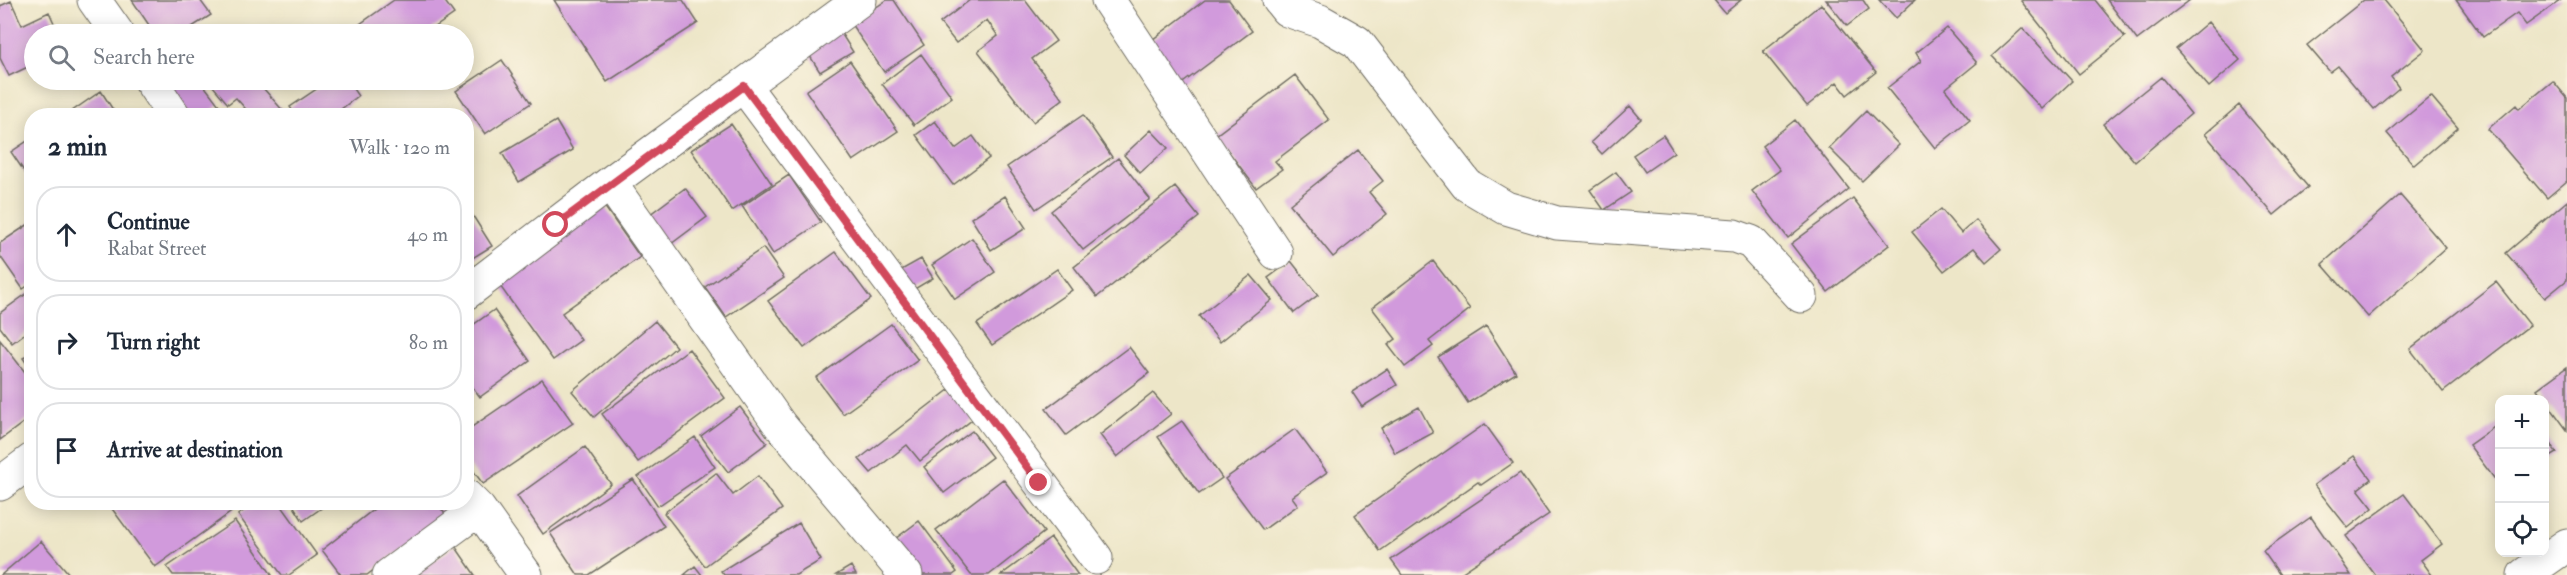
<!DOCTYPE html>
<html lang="en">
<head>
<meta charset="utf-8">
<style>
  body { margin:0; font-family:"IM FELL Double Pica",serif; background:#f2f2f3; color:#1f2937 }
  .controls { position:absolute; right:18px; bottom:18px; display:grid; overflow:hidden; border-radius:12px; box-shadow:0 3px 15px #0003 }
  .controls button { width:54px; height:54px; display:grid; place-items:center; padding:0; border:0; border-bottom:2px solid #e0e1e3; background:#fff; color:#1f2937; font:30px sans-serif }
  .stop { position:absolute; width:18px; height:18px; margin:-14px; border:4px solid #d1495b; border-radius:50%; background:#fff }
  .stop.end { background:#d1495b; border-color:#fff; box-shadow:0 2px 6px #0008 }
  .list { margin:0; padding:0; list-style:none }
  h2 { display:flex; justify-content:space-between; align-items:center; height:78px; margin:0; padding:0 24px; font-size:26px }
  h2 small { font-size:20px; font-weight:400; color:#747a83 }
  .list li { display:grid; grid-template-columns:39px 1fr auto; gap:18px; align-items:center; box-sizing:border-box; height:96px; margin:0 12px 12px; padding:0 12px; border:2px solid #e0e1e3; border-radius:24px }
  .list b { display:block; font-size:22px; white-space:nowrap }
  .list p { margin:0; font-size:20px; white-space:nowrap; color:#747a83 }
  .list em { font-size:20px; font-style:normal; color:#747a83 }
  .icon { flex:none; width:33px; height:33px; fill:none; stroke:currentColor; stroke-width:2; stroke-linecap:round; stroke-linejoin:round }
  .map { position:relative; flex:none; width:2567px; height:575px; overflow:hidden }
  .search { position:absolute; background:#fff; box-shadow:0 3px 15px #0003; left:24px; top:24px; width:450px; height:66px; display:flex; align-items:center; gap:15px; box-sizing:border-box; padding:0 21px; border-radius:33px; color:#747a83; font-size:22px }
  .panel { position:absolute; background:#fff; box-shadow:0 3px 15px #0003; left:24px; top:108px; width:450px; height:402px; border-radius:24px }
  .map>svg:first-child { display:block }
  .building { fill:#d19adc }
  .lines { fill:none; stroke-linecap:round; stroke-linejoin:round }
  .street-casing { stroke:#6f6c62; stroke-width:35 }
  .street { stroke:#fff; stroke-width:33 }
  .route { stroke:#d1495b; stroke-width:8 }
</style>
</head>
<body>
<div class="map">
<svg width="2567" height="575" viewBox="0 0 2567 575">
  <rect width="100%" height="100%" fill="#fcf5e5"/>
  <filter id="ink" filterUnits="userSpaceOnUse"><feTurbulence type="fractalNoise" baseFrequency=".0167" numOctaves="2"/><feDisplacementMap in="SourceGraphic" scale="12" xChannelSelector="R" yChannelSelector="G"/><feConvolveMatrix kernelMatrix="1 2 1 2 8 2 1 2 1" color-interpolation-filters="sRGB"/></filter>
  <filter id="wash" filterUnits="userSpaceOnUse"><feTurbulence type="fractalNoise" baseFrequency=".008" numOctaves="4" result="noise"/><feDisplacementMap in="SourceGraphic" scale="24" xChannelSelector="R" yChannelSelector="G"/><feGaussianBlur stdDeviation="1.35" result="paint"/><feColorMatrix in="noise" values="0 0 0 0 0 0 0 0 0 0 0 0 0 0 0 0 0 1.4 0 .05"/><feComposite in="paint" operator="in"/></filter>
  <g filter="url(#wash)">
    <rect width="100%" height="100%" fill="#ede6c8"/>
    <g id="blocks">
      <path class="building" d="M132 0H200L211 15 181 34H155Z
        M394 0H444L454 14 425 34H367L360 24Z
        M554 0H683L698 23 607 82Z
        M887 0H894L924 45 884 72 851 24Z
        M970 0H1025L1056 41 1032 59 1063 99 1033 122 978 51 998 36 987 20 956 43 940 23Z
        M1205 0H1229L1252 31 1180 85 1148 43Z
        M1714 0H1741L1725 13Z
        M1826 0H1863L1869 9 1847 26Z
        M1879 0H1915L1896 18Z
        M2023 0H2095L2125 37 2079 74 2021 1Z
        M2107 0H2190L2137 40Z
        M2364 0H2384L2425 50 2391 77 2399 88 2374 109 2338 66 2330 72 2307 45Z
        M2456 0H2561L2526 25 2517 13 2483 37Z
        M11 1 22 25 49 12 59 34H34V64L9 76 0 58V6Z
        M1821 4 1876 72 1847 95 1837 82 1807 106 1763 51Z
        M2208 22 2240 60 2209 87 2176 49Z
        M1947 28 1977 63 1945 89 1970 120 1935 148 1887 88 1921 61 1916 53Z
        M2023 28 2072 81 2042 109 1992 56Z
        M839 30 853 52 820 72 806 50Z
        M921 54 952 97 914 125 882 84Z
        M502 60 531 103 485 134 456 91Z
        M850 61 898 131 853 161 806 91Z
        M1295 75 1329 120 1275 161 1282 169 1256 188 1216 135Z
        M2161 77 2191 114 2135 162 2103 124Z
        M164 80H200L219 105 205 116H191Z
        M219 80H256L285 113 282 116H252L236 98 228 104 212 85Z
        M330 80H347L358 96 332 116H296L290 107Z
        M2553 81 2567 98V181L2547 198 2488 129 2516 105 2519 109Z
        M101 91 117 116H65Z
        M2431 96 2458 128 2414 165 2387 133Z
        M2239 105 2308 187 2274 215 2205 134Z
        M1630 106 1641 119 1602 154 1591 142Z
        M1866 111 1899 145 1862 181 1829 148Z
        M1083 115 1112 157 1036 209 1007 167Z
        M1795 120 1849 189 1788 238 1752 191 1780 170 1762 146Z
        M556 121 573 150 519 182 502 153Z
        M935 121 955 149 973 136 989 158 953 185 916 135Z
        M731 124 772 184 732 211 691 150Z
        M1151 130 1168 148 1140 173 1124 155Z
        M1663 135 1674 152 1645 172 1633 155Z
        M32 138V179L30 180 11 152Z
        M1358 150 1383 181 1369 192 1387 214 1333 257 1290 204Z
        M1118 158 1150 199 1083 250 1051 211Z
        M1616 172 1631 192 1604 210 1590 190Z
        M789 175 821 222 773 254 742 206Z
        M1175 187 1199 217 1097 297 1074 267Z
        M685 188 707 217 667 247 645 218Z
        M2400 195 2446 248 2368 317 2322 264Z
        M1005 196 1026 228 991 250 971 218Z
        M1853 198 1889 245 1828 292 1791 244Z
        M2567 201V280L2545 298 2506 253Z
        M602 203 640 257 562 313 581 340 553 360 495 279Z
        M466 205 492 246 466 262Z
        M1941 209 1961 233 1976 220 2001 249 1986 262 1974 248 1944 271 1912 232Z
        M32 222V283L23 289 0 256V243Z
        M972 238 995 272 955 299 932 265Z
        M763 248 784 278 726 317 705 287Z
        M836 252 871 299 804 348 768 301Z
        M921 259 933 278 908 293 896 273Z
        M1291 261 1318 295 1294 313 1268 278Z
        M1433 261 1470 309 1429 341 1433 346 1405 367 1388 345 1396 339 1372 308Z
        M1057 269 1072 290 992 345 977 324Z
        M1251 275 1272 300 1220 342 1199 316Z
        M2496 282 2530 325 2443 392 2410 349Z
        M29 292 32 296V328L12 343 0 327V313Z
        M494 310 530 361 480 397 466 378V330Z
        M655 321 676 347 594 417 572 391Z
        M891 324 918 360 843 414 816 378Z
        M1486 326 1516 373 1468 403 1438 357Z
        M0 340 32 381V416L0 440Z
        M1129 347 1149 373 1066 435 1046 409Z
        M689 349 725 398 638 462 602 414Z
        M32 353V371L23 358Z
        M2567 367V430L2537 389Z
        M1387 369 1397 385 1362 407 1352 392Z
        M542 379 573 423 483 484 466 461V431Z
        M950 389 973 419 920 461 907 445 871 473 859 459Z
        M1153 393 1171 414 1117 457 1100 435Z
        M740 407 767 443 728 472 701 436Z
        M1419 407 1433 433 1395 453 1381 428Z
        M1182 421 1222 478 1199 494 1158 437Z
        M2500 423V486L2469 445Z
        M1485 424 1513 463 1481 485 1478 482 1380 551 1355 515Z
        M1295 429 1327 472 1292 497 1298 505 1263 530 1225 479Z
        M972 431 992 457 944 493 924 467Z
        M2544 436 2557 453 2544 461Z
        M695 437 715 467 658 506 638 477Z
        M585 447 611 484 543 534 517 496Z
        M2354 456 2371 479 2358 489 2373 508 2348 528 2314 485Z
        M716 473 733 495 758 476 782 509 705 566 664 513Z
        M1520 473 1549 514 1458 575H1402L1391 560Z
        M633 479 664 526 589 575H578L550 533Z
        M1003 479 1044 532 989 575H971L936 530Z
        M2404 494 2442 544 2421 560 2432 575H2375L2346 536Z
        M107 502H228L234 510 155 567Z
        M255 502H279L317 555 289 575H282L238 515Z
        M291 502H330L303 521Z
        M383 502H436L446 515 367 575H341L322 550Z
        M2311 517 2351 575H2280L2263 551Z
        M235 521 272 575H173L167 567Z
        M919 521 957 572 953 575H915L891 542Z
        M799 523 821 560 796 575H724L721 571Z
        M1051 538 1078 575H1001Z
        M41 541 70 575H1Z
        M455 546 475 575H414Z
        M695 566 702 575H684Z
        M851 566 856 575H836Z"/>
    </g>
  </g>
  <g filter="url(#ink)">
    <use href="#blocks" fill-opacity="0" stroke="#6f6c62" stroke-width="1.5"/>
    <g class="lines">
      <defs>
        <path id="street" d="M94 0 118 34
          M1108 0 1276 253
          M1279 0 1287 10 1320 21 1357 42 1467 185 1506 208 1557 223 1734 236 1751 242 1801 296
          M150 80 174 116
          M744 86 1096 558
          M610 183 780 425 906 575
          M466 293 610 183 860 0
          M0 484 32 460
          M466 496 479 509 526 575
          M389 575 479 509
          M2524 575 2567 545"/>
      </defs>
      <use href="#street" class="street-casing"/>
      <use href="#street" class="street"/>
    </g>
  </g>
  <g class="lines" filter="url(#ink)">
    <path class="route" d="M556 225 744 86 1039 483"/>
  </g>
</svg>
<div class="controls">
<button>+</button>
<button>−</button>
<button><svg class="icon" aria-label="locate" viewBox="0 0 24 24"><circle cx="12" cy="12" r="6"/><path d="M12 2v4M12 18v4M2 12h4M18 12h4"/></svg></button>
</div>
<div class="stop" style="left:556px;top:225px"></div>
<div class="stop end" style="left:1039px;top:483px"></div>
<div class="search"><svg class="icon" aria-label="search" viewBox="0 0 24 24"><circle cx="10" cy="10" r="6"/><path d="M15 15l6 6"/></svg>Search here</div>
<section class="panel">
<h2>2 min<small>Walk · 120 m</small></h2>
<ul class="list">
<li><svg class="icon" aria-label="ahead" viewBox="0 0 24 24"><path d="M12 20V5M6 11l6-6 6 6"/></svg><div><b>Continue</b><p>Rabat Street</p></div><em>40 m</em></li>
<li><svg class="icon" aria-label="right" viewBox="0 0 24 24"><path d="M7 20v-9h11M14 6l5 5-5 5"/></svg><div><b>Turn right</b></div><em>80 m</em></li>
<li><svg class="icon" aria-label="arrive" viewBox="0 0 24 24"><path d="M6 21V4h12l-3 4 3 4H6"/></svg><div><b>Arrive at destination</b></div></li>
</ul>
</section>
</div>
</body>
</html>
